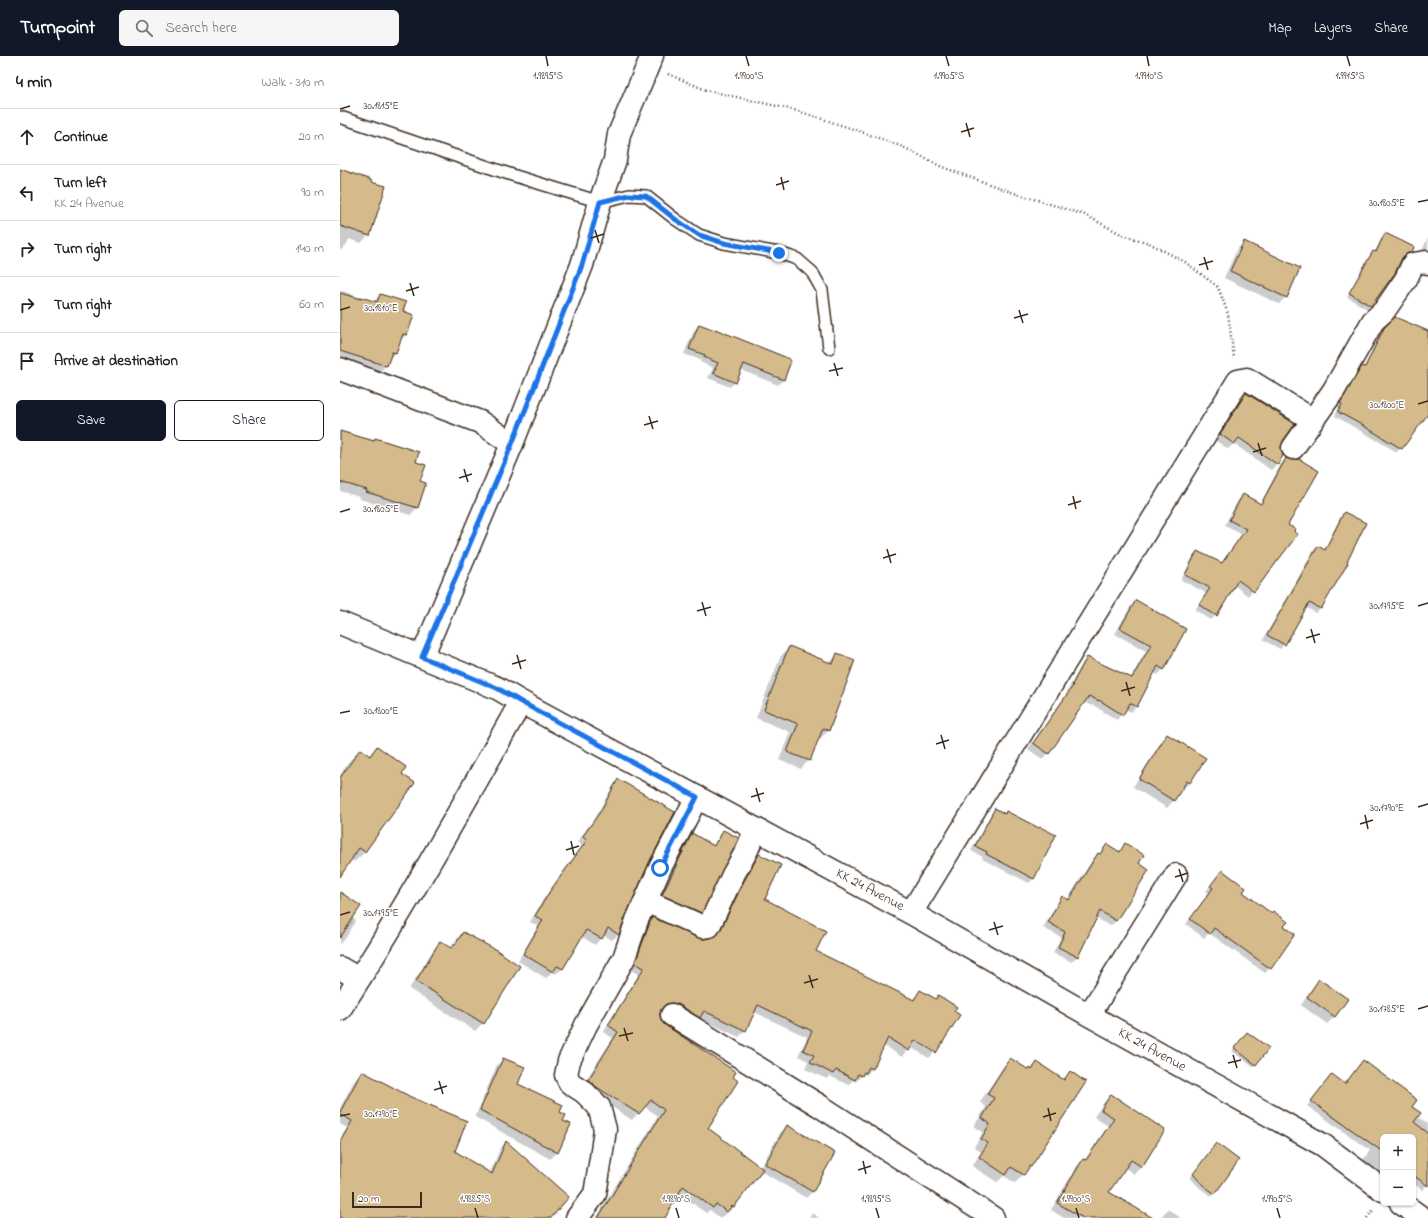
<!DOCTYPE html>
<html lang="en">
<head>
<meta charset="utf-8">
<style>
  body { margin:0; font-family:"Indie Flower",sans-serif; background:#f6f6f6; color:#222 }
  .controls { position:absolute; right:12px; bottom:12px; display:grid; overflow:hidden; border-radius:6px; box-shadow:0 1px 3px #0004 }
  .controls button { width:36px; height:36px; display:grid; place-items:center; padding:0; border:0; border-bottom:1px solid #e0e0e0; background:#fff; color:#222; font:20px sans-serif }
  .scale { position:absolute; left:12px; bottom:10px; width:70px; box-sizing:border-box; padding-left:4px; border:2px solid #3b2a1e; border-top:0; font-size:11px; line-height:14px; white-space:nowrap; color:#3b2a1e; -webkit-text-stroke:3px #fff; paint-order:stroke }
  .stop { position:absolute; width:12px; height:12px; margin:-9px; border:3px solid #1a73e8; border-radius:50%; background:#fff }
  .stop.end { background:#1a73e8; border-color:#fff; box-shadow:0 1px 4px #0008 }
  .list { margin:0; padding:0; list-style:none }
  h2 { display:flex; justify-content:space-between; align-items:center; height:52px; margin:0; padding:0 16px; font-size:17px }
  h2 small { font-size:13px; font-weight:400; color:#767676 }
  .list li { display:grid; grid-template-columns:26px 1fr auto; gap:12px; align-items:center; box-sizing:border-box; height:56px; padding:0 16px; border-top:1px solid #e0e0e0 }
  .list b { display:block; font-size:15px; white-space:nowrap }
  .list p { margin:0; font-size:13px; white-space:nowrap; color:#767676 }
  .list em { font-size:13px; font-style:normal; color:#767676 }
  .actions { display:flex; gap:8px; padding:12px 16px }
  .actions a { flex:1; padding:9px 0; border:1px solid #111827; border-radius:6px; text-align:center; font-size:14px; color:#111827 }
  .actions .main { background:#111827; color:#fff }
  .icon { flex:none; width:22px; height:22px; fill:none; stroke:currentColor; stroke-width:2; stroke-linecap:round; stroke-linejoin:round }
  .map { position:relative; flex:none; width:1088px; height:1162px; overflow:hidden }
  header { display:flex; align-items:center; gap:24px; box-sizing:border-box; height:56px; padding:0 20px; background:#111827; color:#fff }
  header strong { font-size:19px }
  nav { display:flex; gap:22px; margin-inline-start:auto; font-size:14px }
  .search { width:280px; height:36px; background:#f6f6f6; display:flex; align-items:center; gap:10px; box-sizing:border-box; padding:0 14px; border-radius:6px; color:#767676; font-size:15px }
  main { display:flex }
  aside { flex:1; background:#fff }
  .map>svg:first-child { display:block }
  .shadow { fill:#0003 }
  .building { fill:#d5bb8b; stroke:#3b2a1e }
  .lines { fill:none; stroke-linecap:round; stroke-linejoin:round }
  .lane-casing { stroke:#3b2a1e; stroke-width:14 }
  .street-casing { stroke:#3b2a1e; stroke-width:25 }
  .path { stroke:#3b2a1e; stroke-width:2.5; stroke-dasharray:1 3; stroke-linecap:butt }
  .lane { stroke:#fff; stroke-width:11 }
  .street { stroke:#fff; stroke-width:22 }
  .route { stroke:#1a73e8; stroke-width:5 }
  .ticks { fill:none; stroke:#3b2a1e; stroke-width:1.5 }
  .labels { text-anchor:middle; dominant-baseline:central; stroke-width:3; stroke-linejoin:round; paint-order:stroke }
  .street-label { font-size:14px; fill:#3b2a1e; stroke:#fff }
  .ticks-label { font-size:10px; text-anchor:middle; fill:#3b2a1e; stroke:#fff; stroke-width:3; stroke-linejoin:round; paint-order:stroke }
</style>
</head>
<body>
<header>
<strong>Turnpoint</strong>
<div class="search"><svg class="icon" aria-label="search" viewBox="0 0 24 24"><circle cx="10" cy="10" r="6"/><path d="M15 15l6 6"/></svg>Search here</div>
<nav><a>Map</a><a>Layers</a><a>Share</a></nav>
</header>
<main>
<aside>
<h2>4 min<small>Walk · 310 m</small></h2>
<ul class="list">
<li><svg class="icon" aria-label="ahead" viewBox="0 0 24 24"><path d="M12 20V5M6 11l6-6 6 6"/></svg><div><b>Continue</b></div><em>20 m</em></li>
<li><svg class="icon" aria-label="left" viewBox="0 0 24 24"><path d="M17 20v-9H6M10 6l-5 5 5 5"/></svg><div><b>Turn left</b><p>KK 24 Avenue</p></div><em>90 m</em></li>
<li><svg class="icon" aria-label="right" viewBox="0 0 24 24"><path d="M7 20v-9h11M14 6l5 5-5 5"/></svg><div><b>Turn right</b></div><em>140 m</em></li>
<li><svg class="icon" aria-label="right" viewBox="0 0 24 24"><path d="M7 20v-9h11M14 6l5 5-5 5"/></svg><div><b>Turn right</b></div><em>60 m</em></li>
<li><svg class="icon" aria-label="arrive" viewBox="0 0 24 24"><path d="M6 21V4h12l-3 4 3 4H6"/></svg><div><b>Arrive at destination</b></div></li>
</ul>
<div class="actions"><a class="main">Save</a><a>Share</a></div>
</aside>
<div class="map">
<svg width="1088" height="1162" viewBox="0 0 1088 1162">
  <rect width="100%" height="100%" fill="#fff"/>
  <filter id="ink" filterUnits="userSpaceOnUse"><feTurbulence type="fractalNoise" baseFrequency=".025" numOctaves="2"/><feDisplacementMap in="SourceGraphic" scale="8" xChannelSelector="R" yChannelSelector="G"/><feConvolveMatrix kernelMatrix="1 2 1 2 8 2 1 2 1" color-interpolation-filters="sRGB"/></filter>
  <g filter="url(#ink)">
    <path class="shadow" d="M0 116 29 179 21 187 9 183 7 188 0 195Z
      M1045 178 1071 195 1067 199 1062 200 1027 253 1007 241 1030 199 1033 196 1034 197 1042 181Z
      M1088 182V198L1081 196Z
      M904 186 946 241 939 248 884 222 897 193Z
      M0 234 33 246 40 239 66 279 60 285 55 297 48 303 46 310 39 316 0 304Z
      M1055 262 1088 282V360L1086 362 1085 361 1057 396 995 360 999 352 997 351 1018 315 1022 311 1024 312 1040 277Z
      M359 269 450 306 443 324 438 329 401 314 395 326 390 331 368 322 373 312 360 306 361 304 344 298 354 274Z
      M906 338 942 384 937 408 931 414 894 388 888 393 875 384 900 344Z
      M0 376 33 386 35 383 75 406 79 426 77 452 70 459 20 443V441L0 435Z
      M946 403V469L957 478 908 540 894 529 876 559 871 564 855 554 866 537 841 524 853 501 857 496 881 507 902 478 885 469 898 444 903 439 920 448 941 408Z
      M1004 457 980 553 976 557 965 551 944 588 940 593 923 584 973 495 978 491 984 494 1000 462Z
      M796 545 823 613 818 619 813 616 797 650 791 656 785 653 777 664 753 649 752 650 744 646 708 698 702 703 688 693 728 636 727 635 742 608 748 602 790 623 806 595 775 578 790 551Z
      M449 591 489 607 497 599 489 674 480 683 478 682 469 704 461 713 439 704 450 676 416 662 441 600Z
      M827 679 850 726 843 733 841 732 833 745 827 752 793 731 821 686Z
      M37 692 60 718 74 727 25 796 14 806 10 803 0 816V719L10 704 21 694 28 700Z
      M279 724 308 807 285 859 278 879 272 884 263 879 255 889 241 880 222 913 216 918 212 916 206 922 178 905 198 870 190 866 204 842 242 790 237 786 254 763 273 730Z
      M655 754 694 822 689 827 642 803 643 801 631 795 651 758Z
      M383 775 361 856 357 859 319 842 349 781 353 778 373 790Z
      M767 789 779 796 785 789 797 808 807 814 776 865 770 870 756 862 737 900 732 906 713 897 721 881 703 872 717 847 722 841 727 844 752 804 758 798 759 799Z
      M419 799 424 843 475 896 572 944 580 935 595 944 598 941 613 956 618 959 595 996 572 980 571 982 594 997 589 1002 570 991 562 1001 543 989 532 1013 526 1019 524 1018 515 1026 513 1024 508 1029 490 1020 487 1023 465 1013 468 1005 458 1000 467 981 414 956 405 974 399 981 359 962 353 967 325 952 320 954V965L367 1072 420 1112 440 1077 447 1070 472 1136 466 1142 421 1115 394 1151 380 1162 370 1154 366 1157 338 1137 324 1162H256L318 1060 304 1050 292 1064 252 1038 242 1030 273 982 263 976 299 918 290 914 306 869 312 863 358 883 365 884 375 882 398 832 413 805Z
      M882 815 901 836 931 858 954 878 930 912 925 917 869 877 864 882 846 868 869 837 866 835Z
      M0 837 12 862 16 865 5 883 0 888Z
      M123 877 143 967 135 975 69 933 93 894 100 886 110 893 115 885Z
      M979 924 1006 944 994 961 987 968 961 949 973 931Z
      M907 977 916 1008 913 1011 892 995Z
      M164 1003 176 1028 218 1057 222 1066 229 1069 217 1097 210 1103 135 1061 157 1009Z
      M671 1003 689 1015 697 1007 723 1024 730 1017 691 1110 675 1127 664 1120 657 1126 632 1110 641 1096 634 1091 643 1076 634 1070 646 1051 640 1046 663 1011Z
      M1023 1006 1077 1060 1088 1068V1128L1082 1134 1073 1127V1081H1043V1113L1040 1116 1023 1104 1030 1094 967 1050 987 1024 1004 1028Z
      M22 1016 113 1095 149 1118 160 1093 166 1086 210 1162H0V1083L7 1072 0 1068V1052L15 1023Z
      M771 1039 824 1074 801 1111 794 1118 785 1112 768 1137 811 1162H724L711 1154 736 1111 743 1104 744 1105 768 1070 754 1061 764 1046Z
      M876 1088 874 1137 871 1140 860 1132 850 1122Z
      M828 1153 841 1162H820Z
      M473 1157 479 1162H468Z"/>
    <path class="building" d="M0 113 31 124V126L46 130 30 180 0 170Z
      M1045 177 1074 191 1072 196 1066 198 1062 202 1055 217 1031 250 1009 237 1033 195 1036 196Z
      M904 185 960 212 947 242 890 215Z
      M0 237 21 243V241L37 246 40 238 66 246 63 255 74 259 67 279 63 278 56 297 52 296 47 310 0 295Z
      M1055 261 1088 275V358L1062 393 1022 369 998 356 1002 348 1000 347 1022 310 1025 311 1044 272Z
      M359 268 375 274V273L450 303V305H451L444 324 404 308 396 327 373 317 378 307 364 301 365 299 349 293Z
      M906 337 955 368 943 385 941 391 943 399 938 409 899 382 894 388 880 378Z
      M0 375 34 385 35 382 79 396 76 406 86 409 80 425 86 427 78 452 26 436 27 434 0 426Z
      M946 402 952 404 959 403 979 415 948 469 955 473 954 476 958 478 914 536 898 524 877 560 859 549 870 532 845 519 857 495 882 507 906 473 889 464 903 438 921 448Z
      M1004 456 1026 467 1007 506 1008 507 981 553 969 547 945 589 927 579 978 490 985 494Z
      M796 544 846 573 824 614 818 610 797 651 790 647 783 659 759 644V645L749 640 709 698 693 687 733 630 732 629 747 601 792 622 811 589 780 572Z
      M449 590 493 608 497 597 515 604 489 675 483 672 470 705 447 696 458 668 424 654Z
      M827 678 866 702 850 727 847 725 834 745 799 723Z
      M37 690 66 711 62 718 75 727 25 796 19 792 0 821V722L20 693 30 700Z
      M278 723 335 756 309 807 286 859 279 879 268 872 262 883 246 874 223 913 217 910 213 916 183 898 203 864 195 860 210 835 247 784 243 780 260 756Z
      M655 752 665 758 666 755 699 772 700 771 716 779 694 823 646 798 647 796 635 790Z
      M383 774 399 782 362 857 322 839 352 777 374 790 377 784 378 785Z
      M785 787 804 799 799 807 809 814 776 865 760 855 738 901 718 891 725 876 708 866 722 840 729 844 758 797 760 798 767 788 780 796Z
      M419 798 441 809 425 843 486 875 476 895 574 944 580 934 596 943 598 939 617 951 614 955 620 959 596 997 575 984 569 995 548 982 533 1013 529 1011 526 1017 524 1016 522 1020 518 1018 515 1024 496 1014 493 1018 470 1006 474 999 463 994 472 975 418 949 406 975 364 955 360 962 338 948 332 947 326 948 321 953 320 958 321 965 325 969 396 1016 393 1021 398 1025 368 1072 423 1113 394 1151 392 1150 387 1156 376 1148 373 1152 343 1130 325 1162H258L324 1054 311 1044 299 1058 258 1032 248 1024 278 976 268 969 304 912 295 907 312 861 358 882 365 883 376 880 380 875 404 825Z
      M882 814 906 832 903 836 931 857 933 855 948 866 944 870 955 878 931 913 874 872 870 878 850 863 873 832 870 830Z
      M0 836 21 850 0 882Z
      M123 876 158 895 180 910 144 968 76 925 100 885 111 892 114 889H115Z
      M979 923 1008 943 995 961 967 941Z
      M907 976 929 992 916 1009 894 992Z
      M163 1002 185 1011 178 1028 223 1049 220 1056 226 1059 223 1065 231 1068 218 1097 140 1054Z
      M670 1002 689 1014 690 1012 692 1014 697 1006 724 1024 730 1015 746 1026 691 1111 690 1110 684 1119 671 1111 666 1119 639 1101 648 1087 641 1083 650 1068 642 1062 654 1042 647 1038Z
      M1023 1004 1077 1044 1072 1051 1081 1057 1074 1066 1088 1077V1130L1073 1119V1081H1043V1096L971 1045 992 1018 1005 1028Z
      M22 1015 71 1041 127 1065 115 1095 129 1104 152 1118 166 1085 229 1141 211 1162H0V1086L12 1065 0 1058V1056Z
      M771 1038 825 1074 802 1111 791 1104 769 1136 813 1162H743L717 1147 743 1103 746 1104 774 1062 761 1054Z
      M447 1069 495 1097 473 1136 425 1108Z
      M876 1087 899 1104 875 1138 863 1129 853 1118Z"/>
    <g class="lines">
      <defs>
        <path id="lane" d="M0 61 172 119 260 146 289 139 306 140 335 163 359 179 384 187 439 197 457 203 472 216 482 234 489 292"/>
        <path id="street" d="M0 313 140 366 172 388
          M953 392 994 334 1033 265 1044 255 1066 223 1073 208 1086 206 1088 207
          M0 567 157 632 181 646 571 857 749 959 983 1089 1043 1134
          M82 601 172 388 242 209 260 146 275 104 279 78 312 0
          M306 845 363 871 369 870 393 819 406 796 416 773
          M571 857 898 325 907 323 973 364
          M0 912 19 923
          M0 953C65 853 123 749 181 646
          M332 959 480 1050 653 1162
          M749 959 836 819
          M1061 1147 1082 1162
          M237 1162 255 1138 261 1102 265 1073 259 1051 244 1036 230 1027 226 1019 229 1005 246 969 284 902 297 864 320 812 357 741"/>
      </defs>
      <use href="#lane" class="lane-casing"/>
      <use href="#street" class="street-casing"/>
      <path class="path" d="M328 18 366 34 458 55 519 75 563 91 602 111 671 136 745 159 783 179 809 187 845 206 878 231 888 258 894 302
        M1027 1162 1034 1153"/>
      <use href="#lane" class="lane"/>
      <use href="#street" class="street"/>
    </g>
  </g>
  <g class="lines" filter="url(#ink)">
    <path class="route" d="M320 812 357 741 181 646 157 632 82 601 172 388 242 209 260 146 289 139 306 140 335 163 359 179 384 187 439 197"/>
  </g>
  <path class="ticks" d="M206 0 208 10M406 0 409 10M606 0 609 10M807 0 809 10M1007 0 1010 10M0 53 10 50M626 67 630 81M621 76 634 72M441 121 444 134M436 129 449 125M1078 146 1088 144M255 174 259 187M251 182 264 178M864 201 868 214M859 209 873 205M70 227 74 240M66 235 79 231M0 254 10 251M679 254 683 267M674 262 688 258M494 307 498 320M489 315 503 312M1078 348 1088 345M309 360 313 373M304 369 318 365M918 387 922 400M913 396 926 392M124 413 128 426M119 422 132 418M733 440 736 453M728 449 741 445M0 456 10 453M547 493 551 507M543 502 556 498M362 546 366 560M1078 550 1088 547M357 555 371 551M971 573 975 587M966 582 980 578M177 599 181 613M172 608 186 604M786 626 790 640M781 635 795 631M0 657 10 655M601 679 605 693M596 688 609 684M416 732 420 746M411 741 424 737M1078 751 1088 748M1025 759 1028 773M1020 768 1033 764M231 785 234 799M226 794 239 790M839 813 843 826M835 821 848 817M0 859 10 856M654 866 658 879M649 874 663 870M469 919 473 932M464 927 478 923M1078 953 1088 950M284 972 288 985M279 980 293 977M893 999 897 1012M888 1007 901 1004M99 1025 103 1038M94 1034 107 1030M708 1052 711 1065M0 1060 10 1058M703 1061 716 1057M523 1105 526 1118M518 1114 531 1110M135 1152 138 1162M336 1152 339 1162M536 1152 539 1162M736 1152 739 1162M937 1152 940 1162"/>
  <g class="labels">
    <g class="street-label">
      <text transform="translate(530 834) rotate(28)">KK 24 Avenue</text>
      <text transform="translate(812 994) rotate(29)">KK 24 Avenue</text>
    </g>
  </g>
  <g class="ticks-label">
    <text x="208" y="23">1.9895°S</text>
    <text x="409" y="23">1.9900°S</text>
    <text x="609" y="23">1.9905°S</text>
    <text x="809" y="23">1.9910°S</text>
    <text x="1010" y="23">1.9915°S</text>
    <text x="41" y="53">30.1815°E</text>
    <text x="1047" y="150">30.1805°E</text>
    <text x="41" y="255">30.1810°E</text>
    <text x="1047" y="352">30.1800°E</text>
    <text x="41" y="456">30.1805°E</text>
    <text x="1047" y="553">30.1795°E</text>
    <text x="41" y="658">30.1800°E</text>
    <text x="1047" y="755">30.1790°E</text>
    <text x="41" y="860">30.1795°E</text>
    <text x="1047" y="956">30.1785°E</text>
    <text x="41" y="1061">30.1790°E</text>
    <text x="135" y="1146">1.9885°S</text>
    <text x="336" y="1146">1.9890°S</text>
    <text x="536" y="1146">1.9895°S</text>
    <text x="736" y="1146">1.9900°S</text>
    <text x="937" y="1146">1.9905°S</text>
  </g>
</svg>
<div class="controls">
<button>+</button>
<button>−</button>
</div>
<div class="scale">20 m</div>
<div class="stop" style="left:320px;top:812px"></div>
<div class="stop end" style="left:439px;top:197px"></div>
</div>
</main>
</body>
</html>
